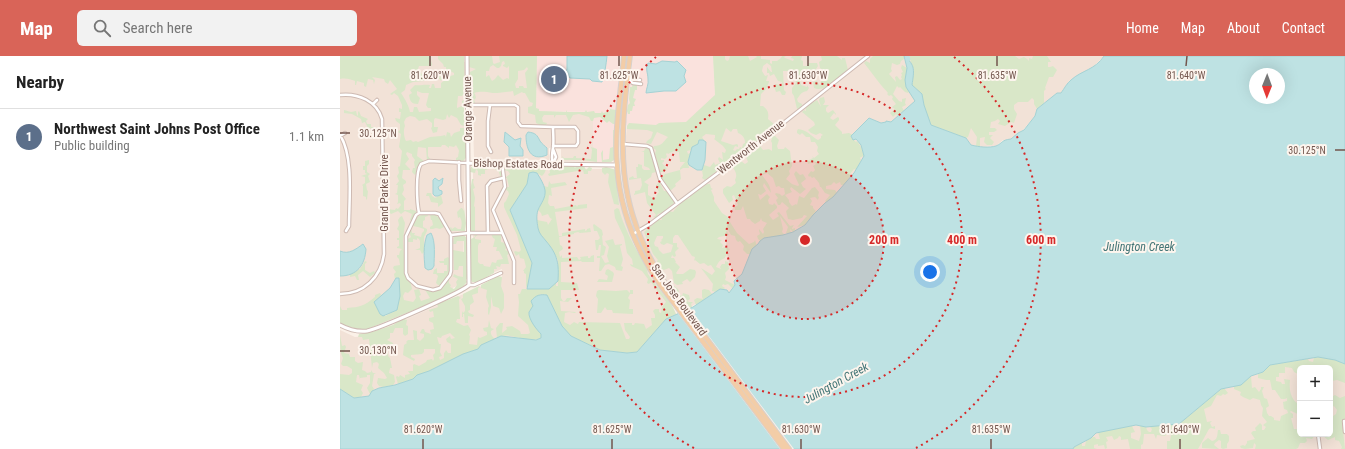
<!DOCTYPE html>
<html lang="en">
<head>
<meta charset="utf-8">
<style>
  body { margin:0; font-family:"Roboto Condensed",sans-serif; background:#f2f2f2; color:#222 }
  .controls { position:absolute; right:12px; bottom:12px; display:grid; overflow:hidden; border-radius:6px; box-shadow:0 4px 16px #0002 }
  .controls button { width:36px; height:36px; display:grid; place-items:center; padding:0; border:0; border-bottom:1px solid #e0e0e0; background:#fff; color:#222; font:20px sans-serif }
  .compass { position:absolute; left:909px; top:12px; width:36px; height:36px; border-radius:50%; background:#fff; box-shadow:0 4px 16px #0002; rotate:181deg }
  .you { position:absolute; left:590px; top:216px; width:14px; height:14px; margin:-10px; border:3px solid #fff; border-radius:50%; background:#1a73e8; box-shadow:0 0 0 6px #1a73e833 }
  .badge { display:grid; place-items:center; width:26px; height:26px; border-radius:50%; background:#d96458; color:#fff; font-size:13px; font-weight:700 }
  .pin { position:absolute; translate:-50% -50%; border:2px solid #fff; box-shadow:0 1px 4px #0006 }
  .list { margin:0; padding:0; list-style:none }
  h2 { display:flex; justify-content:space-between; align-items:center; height:52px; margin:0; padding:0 16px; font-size:17px }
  h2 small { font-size:13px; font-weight:400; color:#767676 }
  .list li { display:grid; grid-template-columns:26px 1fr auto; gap:12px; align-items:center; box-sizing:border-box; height:56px; padding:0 16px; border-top:1px solid #e0e0e0 }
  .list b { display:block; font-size:15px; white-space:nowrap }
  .list p { margin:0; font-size:13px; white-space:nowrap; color:#767676 }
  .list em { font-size:13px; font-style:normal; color:#767676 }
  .icon { flex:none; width:22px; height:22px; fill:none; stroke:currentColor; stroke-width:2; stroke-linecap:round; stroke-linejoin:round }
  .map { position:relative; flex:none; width:1005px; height:393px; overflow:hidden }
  header { display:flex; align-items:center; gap:24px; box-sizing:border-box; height:56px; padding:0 20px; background:#d96458; color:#fff }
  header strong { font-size:19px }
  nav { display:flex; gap:22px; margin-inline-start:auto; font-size:14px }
  .search { width:280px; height:36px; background:#f2f2f2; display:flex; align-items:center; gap:10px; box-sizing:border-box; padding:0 14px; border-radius:6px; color:#767676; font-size:15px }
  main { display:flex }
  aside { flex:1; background:#fff }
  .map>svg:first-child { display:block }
  .residential { fill:#f2e2d7; fill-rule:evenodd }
  .commercial { fill:#fae2dd }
  .green { fill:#d9e7c8; fill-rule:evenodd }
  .water { fill:#bee2e3; stroke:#a5d2d4; fill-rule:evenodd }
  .pier { fill:#fbf1e8 }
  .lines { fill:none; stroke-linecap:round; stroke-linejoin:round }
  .river { stroke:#bee2e3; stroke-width:4.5 }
  .minor-casing { stroke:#cebab2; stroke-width:4.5 }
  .tertiary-casing { stroke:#cebab2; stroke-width:5 }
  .primary-casing { stroke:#d8d0cd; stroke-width:6 }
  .minor { stroke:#fff; stroke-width:2.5 }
  .tertiary { stroke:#fff; stroke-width:3 }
  .primary { stroke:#f3cda7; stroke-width:4 }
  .ticks { fill:none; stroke:#73564e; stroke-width:1.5 }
  .ring { fill:none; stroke:#d62828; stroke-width:2; stroke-dasharray:2 4 }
  .labels { text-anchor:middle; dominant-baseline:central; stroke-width:4; stroke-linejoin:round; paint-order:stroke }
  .street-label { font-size:11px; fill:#73564e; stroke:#fdf5ee }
  .water-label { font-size:12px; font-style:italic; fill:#437576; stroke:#fdf5ee }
  .ticks-label { font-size:10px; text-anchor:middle; fill:#73564e; stroke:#fdf5ee; stroke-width:4; stroke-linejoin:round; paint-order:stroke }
  .centre { fill:#d62828; stroke:#fdf5ee; stroke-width:2 }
  .ring-label { font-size:12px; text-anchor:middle; font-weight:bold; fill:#d62828; stroke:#fdf5ee; stroke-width:4; stroke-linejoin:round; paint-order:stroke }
</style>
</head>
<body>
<header>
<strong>Map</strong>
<div class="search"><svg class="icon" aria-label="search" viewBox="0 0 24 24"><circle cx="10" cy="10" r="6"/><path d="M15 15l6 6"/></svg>Search here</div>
<nav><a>Home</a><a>Map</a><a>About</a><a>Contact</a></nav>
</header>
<main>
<aside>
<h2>Nearby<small></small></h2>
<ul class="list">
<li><span class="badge" style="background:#5c6f8a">1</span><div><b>Northwest Saint Johns Post Office</b><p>Public building</p></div><em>1.1 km</em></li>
</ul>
</aside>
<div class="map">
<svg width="1005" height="393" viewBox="0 0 1005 393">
  <rect width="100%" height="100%" fill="#fbf1e8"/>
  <path class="residential" d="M59 0H123V6H131V0H197L196 52 199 55 253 56V90L257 93V106L221 105V93L209 92V104L137 103 134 101 132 32H123L125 87 123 227 61 257 0 264V13Z
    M373 0H764L750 14 738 19 729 25 721 37H717L697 53 695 60 683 74 678 77 671 84H663L656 90 640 91 631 89 626 82 591 69 564 0 567 12 569 35 575 45 551 66H546L541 67 529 62 523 68 515 83 521 89 524 100 514 117 497 137 473 159 465 169 453 176 418 188 412 193 402 218 395 225V229L389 237 380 233 349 252 328 227 313 203 302 178 291 148 287 124 284 100 287 70H318L375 39Z
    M133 112 273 113 275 114 281 150 294 190 314 224 329 244 336 258 326 263 297 296 231 280 222 270 213 249 201 278 157 283 73 323 55 329 39 332 32 335 29 340 14 342 0 333V274L15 281 28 280 162 221V213L133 225Z
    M978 301 995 304 1005 308V393H733L734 391 751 382 756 377 796 369 806 371 881 333 901 329 911 320 923 316 930 309ZM960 312H990V378H960Z"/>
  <path class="commercial" d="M197 0H280L274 104 271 106H257V93L253 91V56L199 55 196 52Z
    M293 0H373L375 39 346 66 321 67 318 70H287L286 66Z"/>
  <path class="green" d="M0 0H90L92 9 91 10H79L78 13 84 21 100 20 102 23 101 25 100 23H94L91 25 85 23 84 25 73 26 66 29 65 34 61 37C65 43 69 50 70 56H73L74 51H77L79 56 91 55V52H88L86 49 89 37H82L77 35V39L80 42 78 48C71 48 70 45 69 39L72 37 70 34 75 29C81 30 84 28 90 29L89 32H91L92 28H94L95 32H101V27L105 24V20L107 19 108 21 110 20 114 19V17L110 15 108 16 106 14V11H104L103 8 98 3V0H124L125 34H123L124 38 122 40H118L117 50V52L122 50V45L124 44V57L126 59 125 65 126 68 124 70 121 69 117 62 111 59 109 62 107 58 106 63 103 64 95 62 94 64V71H98L97 76 93 77 91 72 92 71V67L87 63 79 65 75 61 70 60 66 62 64 66 65 70C63 74 64 82 66 85L71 84 73 86 76 85 78 86 90 81 101 80 105 79 106 81 107 76 110 77 111 81 114 77 120 75V72H125L126 74 127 101 123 105H116V102L118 101C119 93 120 96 116 89L114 91 109 90V92L105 89H102L101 91H88V100L90 103 89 104 87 105 86 92 78 91 77 100 84 105 77 111 76 117 75 119 72 116 73 112H75L74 106 75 104 72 100V98L67 96 66 98 69 103 65 108 70 113V114H63L62 122 66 125V127L63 129 64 134 62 138 66 143 64 145V154H70V153L76 155V158L72 165 70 164 72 158 65 155 61 158 58 155 51 158 47 154V153L55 154 56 152 58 153 61 149 60 147 57 148 58 146V139L55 138 57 137 58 129H56L59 125 57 120 59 117 58 111 60 110 62 95 59 91 61 78 58 76 60 74V68L56 65 55 62 60 63 61 56H59V52L62 53V49L58 40 54 37 52 39 50 38 57 33 50 24 48 28 45 26 44 23 32 21 35 24 34 28 33 24 28 23 26 31 24 30V27L17 25 16 29H15V25C10 23 6 22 0 23Z
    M129 0H152L153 7 154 8 160 6 159 0H197L196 52 199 53V55L226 56V54L227 56H245L246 54 247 56 254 55 255 57H261L262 55 263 57 270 55V53L276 54V68H273L269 65 267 67 260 61 254 62 253 65H251L249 61 239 58 233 59 229 66 226 59H216L214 62V59H204L202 62 203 66 207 67 206 69H200L196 67 195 59 188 57V51L192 50 193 47 190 46 185 37H183L182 36 174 40 173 35C167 36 160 37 153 37 145 36 142 35 134 37L135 38 136 42 134 44 135 47H132V44L129 41C129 32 131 25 130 16L136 13 129 11ZM164 5 165 8 163 9V10L167 12 169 10V23L167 22 163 24 158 19 155 23 152 25 149 19 146 21V23V15H149L150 11 153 9 157 12H159L161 10 162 6ZM187 11 188 13 185 17 187 32H184L183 30H179V32H176L175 28 178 23V15L184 14Z
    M373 0H385V3L387 5 389 4 390 0H408L410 5 417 1 416 0H421V3L430 4V7L432 8V5H437L441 2 442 0H446L444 1 445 2 453 5 454 3 451 2 452 0H462L461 4 463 5V10H467L468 7H477L478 10 476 13V17H473L470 14 464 13V16L461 19H459L461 29 467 31V29L469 32 467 35C461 36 461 38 457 43L458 46 462 48V51L457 53 454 40 452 37V32L456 27 454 15H443L444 34 446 36 445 39H442L440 35 436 36 434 30 436 28 442 30V26L438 25 434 18 430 20 429 17H427V11L431 16H432L431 10 427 7 423 10 422 15 425 20 428 19 426 25H429V26L426 33 421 38 420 50H423C428 54 429 57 428 63L435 69 428 77 365 124 362 122 363 120 362 114 364 109 370 111 374 106 375 109 380 107 378 103 379 101 383 104 382 96 385 97 386 94 383 90 374 83 375 82V79L366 78 362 81 366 87V86L358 88 352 91 351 94 347 95 348 98 350 97 348 106 349 112H343L340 114 341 123 335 128 336 130 330 135 321 122 325 118 340 114V112L345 106H340L339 96 334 95 328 98 327 97 326 98 327 101 325 103 321 102V104H324V106L322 107 327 113 323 116H320L315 98 316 94 313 92 314 90C322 90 323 86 328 81L317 76 311 88 306 87 307 85 311 82 313 76 307 74 287 73V70L289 67C299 68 306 68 316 69L319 67 346 66 375 39ZM386 72 391 76 393 73H397L398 77C403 79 405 82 405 87L403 88 402 92 400 91 399 93H397L395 95 393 94 395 90 398 91V89L397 88 393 89 381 85Z
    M481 0H497L502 4V2H505L508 14C499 21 485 37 474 32L473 26 477 25 480 30 483 17 486 16 480 12 479 6 482 4Z
    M533 0H564V3L561 5 560 8 557 9 552 7 551 13 552 15 549 18 556 26 555 21 557 20 560 24 562 23 561 21 562 19 561 17 563 16 561 12 562 9 567 12C565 21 564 28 569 36L568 37 565 36 560 31 559 32 557 30 553 38 559 45 562 46V43L566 42 565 47 566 49 562 51 564 55 561 56 558 60 556 58 553 61 550 57 555 53 552 51 556 48 552 43 553 41 551 39 549 40 547 38 548 37C546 34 543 32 541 29 535 22 530 14 524 7L526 5 530 7V3Z
    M569 0H675L679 3 684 1 687 3 689 5V2L692 3 693 0H707L711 6H708V11H710L713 10 717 14 713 21H709L705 32 706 33 704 35V47L697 53 694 48V44L692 42 688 46H678L674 49V53L677 58 674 67 671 66 665 70 658 68 660 65 658 63 655 65 651 66 650 72H655L657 74 654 76H649V79H653L650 82 654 86 652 89H647L644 86 645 81 640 82V91L636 90 637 81 631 72 628 81 626 82 591 69 584 49 582 38 572 29 574 15Z
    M293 28 297 29V34H295L293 42 296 43 294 47 295 50H293L292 55H290V58H288L287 55 288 49 290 47 289 43 290 31H292Z
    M484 41 485 46 483 49H489L486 52V55L488 57 493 54 496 58V59L494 57 490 62 493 64 498 61 499 62V64L495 69 502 76V78L509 77 513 79 512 80 513 83 516 86 517 85 521 91 524 100 521 101 520 102 521 104 516 114 514 113 510 118 511 120 504 129H501L500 126 496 128 494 126 491 129 486 130V133L495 134 497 137 493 141 486 146 485 145 490 139 485 137 481 131H480L479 127 474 121 472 122 470 120 469 121 468 119 471 115 473 116 475 114 473 110 476 108 474 106 468 108 467 104H469L473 102 472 100 474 102 479 98 477 95 478 91 475 86H471L470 81H466L462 77 460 79 457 77V75L458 73C469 75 468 78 478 84L481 82V80L483 79 480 77 476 79 471 77 468 74 475 69 474 66 462 56 464 54 466 55V54L465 51 473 45 474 46 477 44 481 51 479 44 480 42Z
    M4 54 11 56 16 55 17 59 18 60V56L19 55 21 60 28 63 26 65 27 68H31V71H36L35 73 28 72 25 66 22 67 21 63 12 58 4 57Z
    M273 74H275L274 104 271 106H262L261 97 263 94V104L269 103 270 92 273 91Z
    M433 80H435L439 84 437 90 438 93H444L445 91 450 95 452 110 449 115 450 118 446 123 452 128 458 130 459 129 454 118 456 115 460 119 463 118 466 123 461 127 463 131 466 133 460 138 451 131 450 133 452 136 445 139 449 144V146L452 150 456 148 457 149 459 140 464 142 472 132 475 131 479 136 478 140 479 141 478 144 475 141 470 142 472 145 470 149 473 150V152L476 155 465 169 457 171 467 160 464 159 462 162 453 164 448 163 446 155 449 152 442 146 440 149H438L436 144 438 142 435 138 436 137 440 138 442 140 445 138 444 132H441L439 130 436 131 433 122 427 117 422 119C427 126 430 128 431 137L424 127 423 130 426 135 421 139 418 138 420 144 427 138 430 141 428 144 429 148 433 149 434 147 437 150V152L429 159 433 164 439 160 437 157 439 156 450 170 454 169 452 172V173L455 172V174L453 176 450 173 451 177H446L448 171 440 160 443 173 442 176 445 179 424 182 420 185 418 183 417 180 420 178 419 175V173L423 178 424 176 423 173 427 167 422 165 421 162 420 165 415 168 411 165 410 163H407L403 150 401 154H395V151L398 149 394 139 392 140 393 144 389 147 383 137V133L387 130 391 131 396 127 395 124C398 118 395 115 392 110L393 107 398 103 405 108 408 106 406 101 409 96H414L415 94 420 90 423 94 429 93 432 95V87L431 85 432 83 430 81Z
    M251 91 257 93V106L242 104H225L223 103 222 100 224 102H233L234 100H236V102L251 103 252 94Z
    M306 91C315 95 313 107 316 116L312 117 311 121 304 126 309 129 308 130V139L313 142 317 141 316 140 319 136 316 130 318 127H320L324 135H326L335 146 322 157 318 158 316 162 313 161 316 159 307 147 305 136 294 139V138L295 137V135L300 134 302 129 301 122 289 124V122L293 120 294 122H297L296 111H298V108L302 109V112L304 114H310L309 112 304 110V96H301L304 95Z
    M29 104V108L27 110V116L30 118 28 120 30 126 26 128 27 134 28 135 27 143 26 144V141L23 140V130L22 129 25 127V121L21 120 27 118 25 117V114H23V110H25V105Z
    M135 109H158L160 110 162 120H160L159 116 153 112 145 114V118H141V120L138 119V115L136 113 135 117 130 116 131 111Z
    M168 109 182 110 183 109H205C206 114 206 116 202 120L197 117H189L187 128 170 154 192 207 187 232 186 230V218L184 217V215H183L186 211 184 203 180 202 179 198 176 200 174 196 175 195 179 196 181 194 177 179 164 151V147L166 145 169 138 168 135 166 134V131H169L167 122H165L170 118 168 115 164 114V113H167Z
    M211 110 213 111 234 110 235 112 236 110H244L246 114 249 111 252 112 251 115H248V118H244L243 114 209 120 208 118 210 117 209 111Z
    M266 111 273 113 275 114 279 149 274 148 268 126 269 118 267 117 265 119 262 116V112Z
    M132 123H134L133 126 135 132 133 133 135 142 134 150 135 151V175H131L130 174 131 152 130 136Z
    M209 125 211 128 225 126 227 129 211 132 212 140 209 139 208 147 210 150H214L215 153 236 149 237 151 238 149 247 148V152L215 156 219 180H222V177L245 173V175L247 174V173L250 172 251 176 240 177 238 176 234 177V178L219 181 220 189 222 190 223 193 219 196 220 201 222 199V202L237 201 239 204 241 203 240 201 248 200V202H250L251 200 254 199V206H242L241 205 221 206V226L237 227 239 234H221V242L223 245H225L227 242H232L228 246 220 245 221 255 236 256 235 257 229 256 225 257 224 266 230 269 234 266 238 268 239 266 280 267 286 283H289L290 281 285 274 284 267H292V269H294L295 267 304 268 306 273 312 269 311 262H315V259L313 255 315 253H319V256L321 257 322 251 326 246 311 226 309 228 307 227 308 223 302 215 291 210 290 208 293 209 292 203 287 197 284 181 275 162 274 154 277 152 279 153C284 172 295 192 305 209 307 212 307 215 308 218 317 233 330 242 336 258L326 263 297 296 287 297 260 294 231 280 222 270 207 239 200 238 193 250 189 259 198 275 201 278V282C187 289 170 274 157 282L156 272 160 267H163L162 277 167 273 166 271 172 270 180 275 181 278H188L190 277 188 269 178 260 179 246 178 238H180L182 233H208L216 227V230H218V204L207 186 199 177 197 164 207 166 208 169 212 163 210 162 208 158 202 160 201 157 198 154C202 146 206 139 204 130L208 131Z
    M367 128H370L371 132 373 133 371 134 374 141V145L382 157 388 161 390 166 397 177 409 188 414 186 415 184 417 190 412 193 410 198H407L403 194 404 190 400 185 398 186 396 184 395 180 391 179 387 172 386 174 389 179 379 181 377 183 382 184 380 186 383 189 382 192 385 191 390 193 387 197 388 198 385 201V202C380 204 379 205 376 211L381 213 380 211 382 208H385V205L388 206 389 213 385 217 386 221 385 224 395 229 392 232 388 228 385 229 383 228 382 230 385 232 383 234 380 233 376 236 372 235 373 228 361 212 372 219 375 215 371 209 368 210 364 207 360 208 355 204 354 205 355 201 352 200 338 179H335L333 182V187H337V191L339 192 335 196 336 200 334 201 332 199 331 202H334L336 206H335L340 211 336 217 337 218H343L350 213 355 214 356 216 355 221 350 226 347 223 342 226 343 228 337 229 334 227 332 215 329 212 324 214 322 213 327 221V222L318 209 317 205 318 204 313 198 304 176 318 164H322L321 162 329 155 333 156C337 151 343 143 350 142V140ZM317 180H323V182L321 184 322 185 320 186 321 188 324 189 327 187 333 189 331 196 323 198 319 194 318 191 315 190 314 187Z
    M87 137H91L92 140 95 142 101 139 103 147 98 151V147L91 146 89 140H86Z
    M124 151 126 167 125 175H111L110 172 111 171 112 173 115 171 118 173H121C122 168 122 165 120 161L118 162 117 156 121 152H122L124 155Z
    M87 158 88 160 85 161V164L83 165V171L87 173V175L84 181V196L82 198 80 194H75L80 192V185L79 183 77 182V184L73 183V186H68V183L71 181 69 176 71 173 72 177H75L74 179 81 181 82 177 84 175V173L78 171 73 170V167L78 160Z
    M90 158H95L98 161H99L105 170 104 171 100 173 96 172 93 173H90V171L93 169 92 164H91Z
    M62 160 65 167 63 184 65 217 70 224 72 233 68 237 65 236 63 240 64 244 73 246 74 245 76 242 74 234 79 233 81 239 79 240 81 245 90 242 84 232C98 238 100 233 109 223V227L111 229 110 231 114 233 117 229 116 226 118 223 114 221H113L114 218 118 220 123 221V210H119L118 214H114L113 194 124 196V185H117L116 188H113L114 180H125L127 183 128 209H127V223L126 224 127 226 121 233 108 240 25 274 9 271 0 267V250L2 254H7V252C20 251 24 250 35 241V239L40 237 41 239 35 246 45 260 55 255 59 222H56L55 223 54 218 56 216 53 212 54 210 60 209 59 203 57 201V199H59L60 195 62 193 57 192V191L59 190V184H57V182H59V175L57 173 59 169 58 164 60 161Z
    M254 168 262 174 263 179 262 180 263 189 266 191 264 199 261 200 265 207 269 206 267 200 269 191 265 185 273 183 275 189 282 188V189L280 190 283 203 281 210 283 211 282 215 276 214 275 211 269 208 265 209 261 215H259L260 202H257V200H260L261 189H259L258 194H256L255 184H258L260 182 257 175H254L253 169Z
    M134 178H139L135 181V183L141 184V187H139L138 190V206L140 208H143L144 210 150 211 152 206 156 207 157 204 163 203 159 195H156L157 191H153L155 183 153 182 151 178 161 179V186L165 187 166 192 165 194 168 195 169 198 167 199 169 208H161L160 211 156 210 157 213H154V217L138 226H132L131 224V183L135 181Z
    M108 201 110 203 109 218 100 230 98 229 96 227 98 220 96 218H93L94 214 97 212V217H104V215H107V209H104V207H100L99 205H104V203Z
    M25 205 27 206 25 208V214L30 217 34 215 35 217 30 221 23 215 18 219 19 224H17L15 220 10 221V218L20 213Z
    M268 213 273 216 274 218 272 226H257L259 223 267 224 268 220 265 218 266 214Z
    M158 220 162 221 161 230 164 238V252L161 258 159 252 153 250 151 240V251L149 259 148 258V252L149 250 146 241 147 234 141 232V229Z
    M333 229 338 233 340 239 342 240 343 237 349 239 350 243 347 245 349 246H353L351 248 352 251 349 252 348 249 335 237V235L332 231Z
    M139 230 140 231 138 232V237L132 239 134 246 130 249V254L128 255 129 257 134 259 133 261 128 260V267H125L124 258H123V261H122V255L123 257 125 255V250L121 243 123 242V238Z
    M364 233 369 234 372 238 356 249 354 244 357 242 363 243 362 241V234Z
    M259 234 276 235 287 234 290 237V234H293V238H290L288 242 290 244 289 253H293V258L273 257 272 254H267L265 251 261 257H257L258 243 256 240 257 235Z
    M118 240 121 242 119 243 120 263H117L116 266 124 270 128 269 131 274 129 279 130 280 129 288 137 289 138 281 140 282 147 279V276L144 275 143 272 148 271 149 264 151 272 154 273 151 275C150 279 153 281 155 283L143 288 139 293 123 298 89 315 77 319 73 323 58 328 56 321 57 320 59 321 60 319 65 322V319L70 318 68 315H73V309L74 308 79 310 86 306 87 304 92 303 93 305 94 303 93 299 95 297V293H84V296L82 298 71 299V301L75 303 74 305 63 299 64 289 67 287 66 286 68 284H74L73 274 77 275V283L80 285 84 281V278L80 277 82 273H84L85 276 91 278 90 274 94 273 93 267 89 265V262L94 261 93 255 90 256 89 254 98 251 97 248ZM110 277 115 282 111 283 110 280 106 283 107 286 111 288V297H108L106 294 105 296 104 297V302L100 304 99 301 102 300 100 296 101 288H99L97 281 101 282 102 280Z
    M64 263 67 264 66 269 68 270V278L65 280 63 278V272H55L53 277H50V282L47 284 53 287V291L48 294V300L50 302 52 312H50L49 317 54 319 55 326 53 329 43 331 39 330 37 327 38 322 45 323 47 322 44 317 38 312 39 308 37 306 33 307 32 312 29 283 23 284 22 281H18L19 278C31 277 41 273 53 269 57 267 59 264 64 263Z
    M0 279 2 290 5 289 6 291 4 297 9 298 10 301H15V305L18 307 23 306 22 314 25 315 27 317 31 316V314L33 317H36L34 318 32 330 34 333 30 338 27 332 30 327V319H27V321L20 322V324L19 319H17L16 326 23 329 21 334 23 337 21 341 14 342 0 333V318L9 319 12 317V313L7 310H3L1 308 3 302C0 297 0 287 0 279Z
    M978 301 995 304 1005 308V327L997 324 992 325 990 312H960V319L954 316 952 312 945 311V317H939V321H936V325L941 326 942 328H945L944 323 950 324C949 333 950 344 960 349V359L951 355 950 356 953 358V362H951L954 373H960V378H973L975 379 972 383 966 382 967 385 965 387H960L958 392 956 393H915L916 389 914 387 913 392 905 393 901 392 900 390 903 389 905 390 907 387V385L915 383 911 377 913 375H916L915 372 920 367 922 369V374H924L926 371 923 369 927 366 922 360 923 352 921 349 920 344 913 342 910 344 903 341 900 339 901 336 894 333V330L901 328 911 320 912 332 915 331 919 336 921 333V331H924L922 335 924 342 927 343 929 350 926 352 927 357 929 360H931L934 362V364L940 365 941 360 948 357 947 354 944 353 943 346 947 345V342L945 343H941L935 334H932L930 324H926L918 322V318L923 316 930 309 968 303 969 305 973 306 974 302Z
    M884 332 888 337 885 339 883 338 881 340 877 339 871 350 864 353 867 366 872 365 870 367 872 371 875 370V373L871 372 869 373 858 393H827V385H830L831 379 827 378 825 380 817 379 816 383 814 378H804L803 388 801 389V393H790L788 383 781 384V381L779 380 778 382 774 384 772 380 766 381 768 385 766 386 767 392 765 393 764 389 758 390V388L754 389V392L757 393H733L734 391 742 387V390H745L746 385 753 381H755L756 383H760L758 376 792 370 795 376 791 377V382L799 385 801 378 800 369 806 371 807 374 809 376H811L812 373 809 370 839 368 881 333Z
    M995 339 1000 342 1005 340V364L1002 365 1005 393H1001L1002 391 999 385 995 384V381L988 384 982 379 984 378H990V370L993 369V360L996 358 997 354 994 350 990 353V345L993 346V340Z
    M878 374H880L881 378H887L889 380V385L887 388V392L883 393 881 392V385L879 384 875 387 874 389 879 393 862 392V387L868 382 872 385C878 384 877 379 878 374Z"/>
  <path class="water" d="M227 0H267C266 9 265 17 262 26L252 25 250 23 230 22 226 16 227 13Z
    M564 0C576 9 574 15 572 29L582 38 584 49 591 69 626 82 631 89C639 91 649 92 656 90 663 87 661 84 671 83L678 77 684 74 695 60 697 53 717 37H721C724 33 727 27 731 24 742 14 755 14 764 0H1005V308L995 304 978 301 930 309 923 316 911 320 901 329 881 333 839 368 806 371 796 369 756 377 751 382 734 391 733 393H0V333L14 342 29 340 32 335 39 332 55 329 73 323 77 319 89 315 123 298 138 293 141 289 161 280 196 284 201 282V278C197 274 188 263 189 256 190 255 192 251 193 250L191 245C196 239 200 238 207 239L222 270 231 280 260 294 287 297 297 296 326 263 353 251 380 233 387 234 389 237 395 229 394 225 402 218 412 193 418 188 420 185 424 182 443 179 453 176 465 169 473 159 485 147 493 141 514 117 524 100 521 89 516 83 513 84 511 80 529 62 541 67 546 66V65L551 66 575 45 566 31 565 24 567 12ZM915 18H939V42H915Z
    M322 5 335 6 337 5 346 14 344 20 346 26 336 35H324L306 37C306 33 309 28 308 23 308 17 305 13 308 7L316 8Z
    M165 76 175 84 181 82 180 90 183 94V100H169V91L164 86Z
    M188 76C196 77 197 79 200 85 202 88 205 90 207 92V99C190 106 186 92 186 79Z
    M359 84H363L366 86 365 104 362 114H357L349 109 348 106 352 91 358 88Z
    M193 116 197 117C200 122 204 128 205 134 206 142 201 147 198 154 196 160 197 166 198 172 199 178 203 181 206 185 218 199 219 208 218 225L209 233H187L192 207 170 154 187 128 189 117Z
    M95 122 99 125 103 122 102 128 98 131 99 134 102 135V138L98 140H95L93 138V124Z
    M91 177C96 186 94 201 94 210L92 213 88 214 85 212C84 201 83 190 87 179Z
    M23 188 26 193C25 209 17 220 0 220V195C9 199 16 193 23 188Z
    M56 222H59L60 240 57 254 43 260 40 258 34 246 50 232Z"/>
  <path class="pier" d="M347 251 454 393H440L337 256Z"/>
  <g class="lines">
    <path class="river" d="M567 0 568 3"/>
    <defs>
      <path id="minor" d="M288 18 291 23 300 24
        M288 24 293 27 301 28
        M0 39C18 37 37 45 42 63L44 198C41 221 24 238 0 238
        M33 48 37 44
        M128 49H175L178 51V66L181 70 213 71C213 77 214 85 213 92 212 98 211 102 213 109
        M150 49 148 65V90L151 96
        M213 71H235L238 75V87L236 90H213
        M0 79C14 101 9 144 9 170L6 175
        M0 80 5 77
        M283 88 307 90 311 92 320 123 337 147
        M119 106V124L121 145
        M162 107 165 131 153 154 174 205V227
        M213 108 216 101 213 93
        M79 157H95L99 158 111 179V215L110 219 100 232 93 234 77 230 68 222 66 217V180L76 159Z
        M79 157C77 147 75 116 81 108L89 105 128 107
        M148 177 147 130 151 125 163 122
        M293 178 310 168 422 84 528 0
        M111 179 129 177H162
        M129 229H134L161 217
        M1005 365H1004L1005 376
        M978 378 980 393"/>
      <path id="tertiary" d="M128 107 277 109
        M0 269C9 274 17 276 27 275 38 273 123 236 129 229L127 0"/>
      <path id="primary" d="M284 0C281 35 274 76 277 110 280 154 296 194 321 230L444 393
        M290 0C279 88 274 150 325 227L449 393"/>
    </defs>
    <use href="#minor" class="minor-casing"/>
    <use href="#tertiary" class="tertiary-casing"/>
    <use href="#primary" class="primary-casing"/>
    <use href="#minor" class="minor"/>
    <use href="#tertiary" class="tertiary"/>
    <use href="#primary" class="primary"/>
  </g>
  <path class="ticks" d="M90 10V0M279 10V0M468 10V0M657 10V0M846 10 847 0M0 77H10M995 94H1005M0 295H10M83 393V383M272 393V383M461 393V383M651 393V383M840 393V383"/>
  <circle cx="465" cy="184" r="79" fill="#d62828" fill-opacity=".12"/>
  <g class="ring">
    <circle cx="465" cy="184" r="79"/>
    <circle cx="465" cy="184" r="157"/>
    <path d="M354 392A236 236 0 0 1 316 1M614 1A236 236 0 0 1 576 392"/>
  </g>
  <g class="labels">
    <g class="street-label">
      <text transform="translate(128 53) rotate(-91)">Orange Avenue</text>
      <text transform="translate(411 91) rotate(-38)">Wentworth Avenue</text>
      <text transform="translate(178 108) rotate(1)">Bishop Estates Road</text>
      <text transform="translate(44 137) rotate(-90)">Grand Parke Drive</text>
      <text transform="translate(339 244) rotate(54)">San Jose Boulevard</text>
    </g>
    <g class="water-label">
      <text x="799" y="191">Julington Creek</text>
      <text transform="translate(496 327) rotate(-29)">Julington Creek</text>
    </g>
  </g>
  <g class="ticks-label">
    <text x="90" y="23">81.620°W</text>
    <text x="279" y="23">81.625°W</text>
    <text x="468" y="23">81.630°W</text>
    <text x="657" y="23">81.635°W</text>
    <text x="846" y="23">81.640°W</text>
    <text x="38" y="81">30.125°N</text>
    <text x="967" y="98">30.125°N</text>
    <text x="38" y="298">30.130°N</text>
    <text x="83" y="377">81.620°W</text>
    <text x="272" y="377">81.625°W</text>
    <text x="461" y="377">81.630°W</text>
    <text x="651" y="377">81.635°W</text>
    <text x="840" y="377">81.640°W</text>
  </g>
  <circle cx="465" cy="184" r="6" class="centre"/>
  <g class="ring-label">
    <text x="544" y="188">200 m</text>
    <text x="622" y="188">400 m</text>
    <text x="701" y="188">600 m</text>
  </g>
</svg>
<div class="controls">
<button>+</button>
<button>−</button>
</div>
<svg class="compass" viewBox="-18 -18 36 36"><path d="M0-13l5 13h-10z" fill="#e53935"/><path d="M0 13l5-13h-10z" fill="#767676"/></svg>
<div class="you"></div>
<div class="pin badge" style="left:214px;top:23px;background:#5c6f8a">1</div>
</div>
</main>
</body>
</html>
